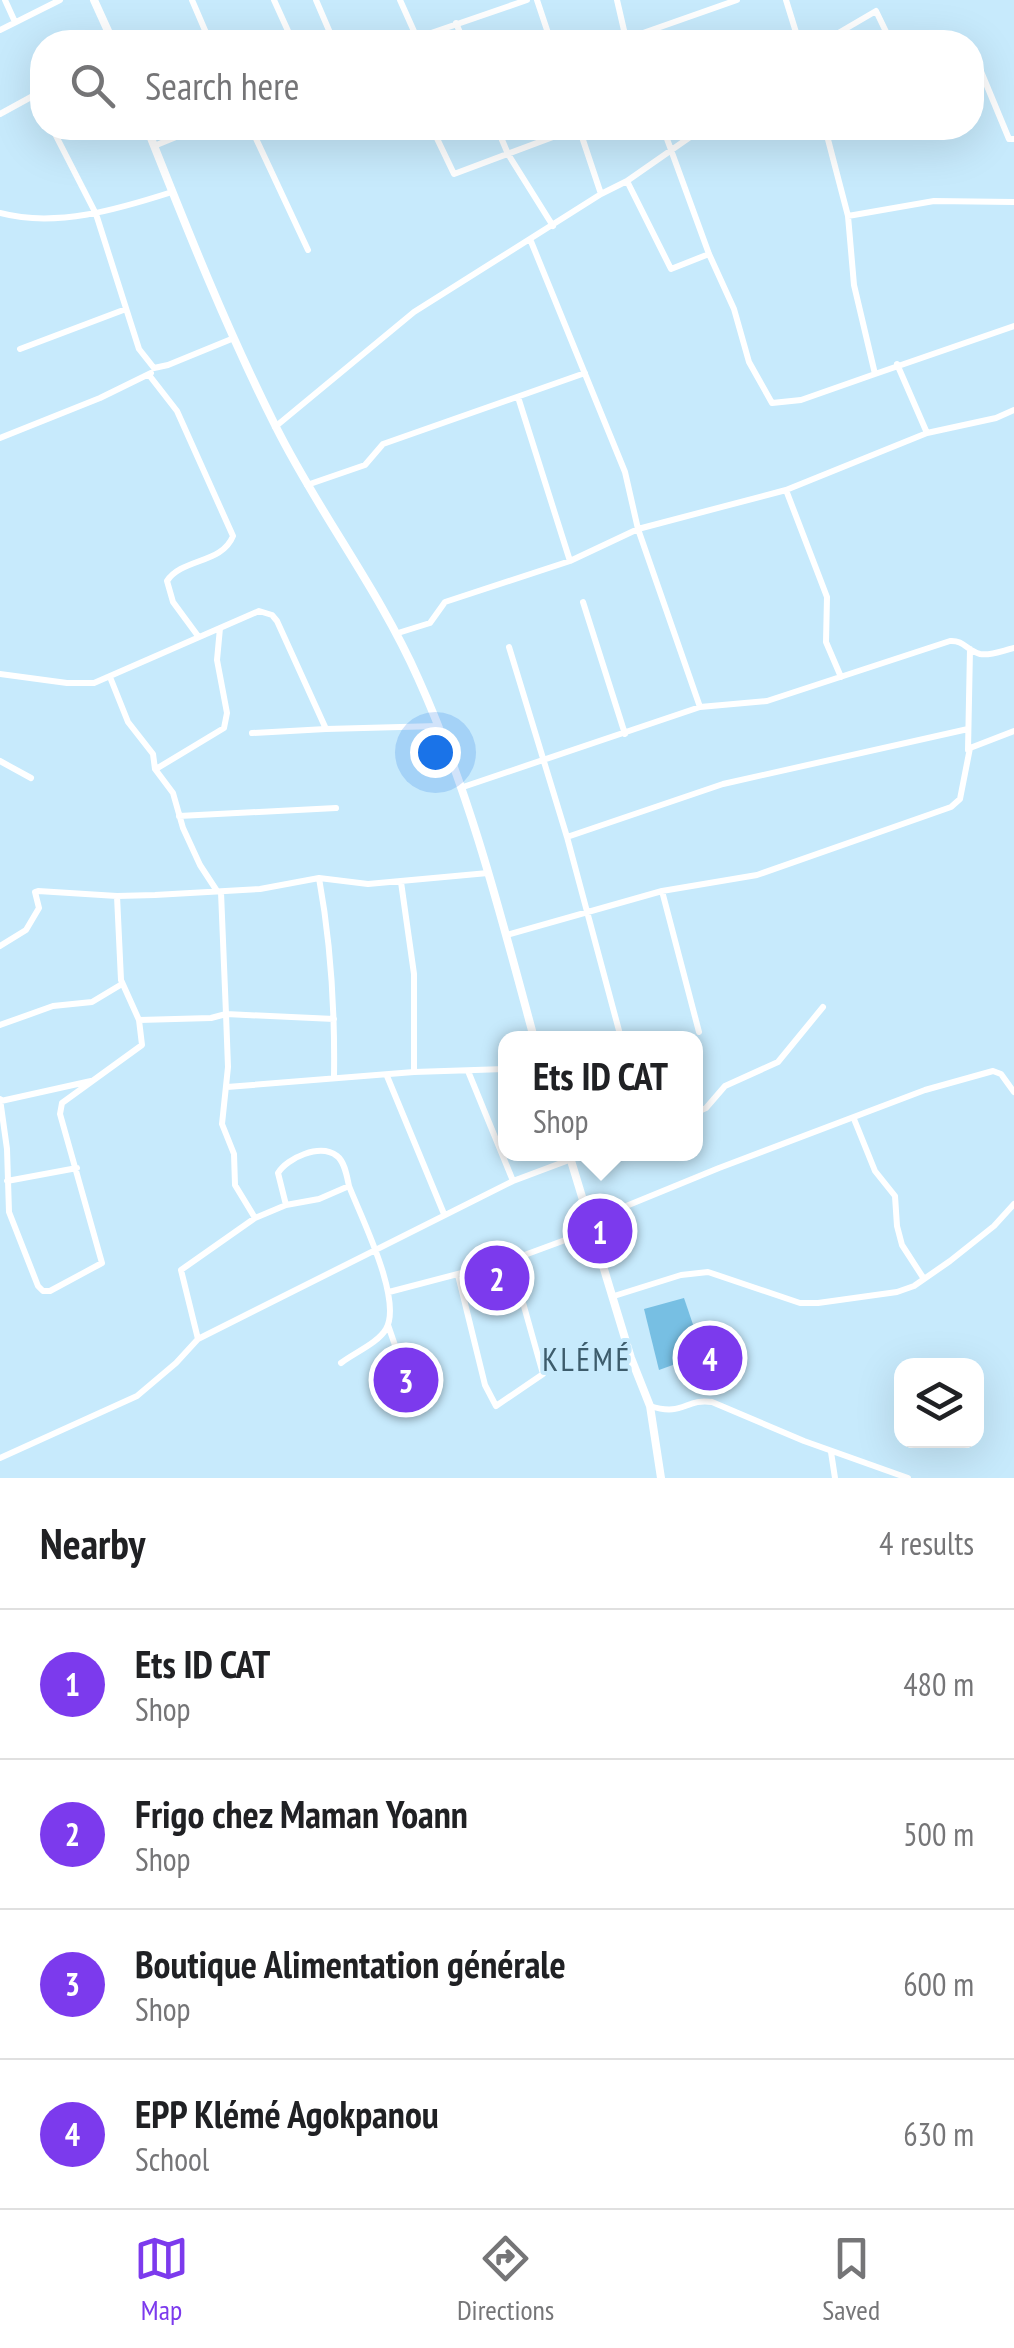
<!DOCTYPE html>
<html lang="en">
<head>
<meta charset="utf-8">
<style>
  body { margin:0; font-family:"PT Sans Narrow",sans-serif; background:#f6f6f6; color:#202124 }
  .controls { position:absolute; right:30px; bottom:30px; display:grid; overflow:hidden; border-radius:20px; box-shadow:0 10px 40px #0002 }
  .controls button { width:90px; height:90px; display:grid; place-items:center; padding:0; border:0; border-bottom:2px solid #e0e0e0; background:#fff; color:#202124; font:50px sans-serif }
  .you { position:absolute; left:435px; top:752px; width:35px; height:35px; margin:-25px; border:8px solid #fff; border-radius:50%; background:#1a73e8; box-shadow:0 0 0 15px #1a73e833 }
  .badge { display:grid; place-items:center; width:65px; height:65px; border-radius:50%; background:#7c3aed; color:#fff; font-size:32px; font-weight:700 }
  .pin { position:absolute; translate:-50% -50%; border:5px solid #fff; box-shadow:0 2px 10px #0006 }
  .popup { position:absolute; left:498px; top:1031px; width:205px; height:130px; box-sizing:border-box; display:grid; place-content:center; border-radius:20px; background:#fff; filter:drop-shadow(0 2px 8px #0005); font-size:32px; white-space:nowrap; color:#757577 }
  .popup b { font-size:38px; color:#202124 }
  .popup::after { content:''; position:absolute; left:50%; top:100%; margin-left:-20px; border:20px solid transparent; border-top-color:#fff }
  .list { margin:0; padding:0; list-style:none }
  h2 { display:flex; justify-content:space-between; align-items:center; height:130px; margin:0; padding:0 40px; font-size:42px }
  h2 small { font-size:32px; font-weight:400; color:#757577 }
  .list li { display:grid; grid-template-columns:65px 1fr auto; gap:30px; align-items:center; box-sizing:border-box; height:150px; padding:0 40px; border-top:2px solid #e0e0e0 }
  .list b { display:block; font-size:38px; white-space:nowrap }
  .list p { margin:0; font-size:32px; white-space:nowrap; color:#757577 }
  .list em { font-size:32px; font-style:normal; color:#757577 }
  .icon { flex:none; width:55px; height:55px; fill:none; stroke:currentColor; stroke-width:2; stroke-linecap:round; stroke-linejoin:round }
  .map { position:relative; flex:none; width:1014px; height:1478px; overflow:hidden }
  .search { position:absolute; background:#fff; box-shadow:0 10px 40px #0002; left:30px; right:30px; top:30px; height:110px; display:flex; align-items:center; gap:25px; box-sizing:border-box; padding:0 35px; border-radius:40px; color:#757577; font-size:38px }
  .sheet { height:730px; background:#fff }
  nav { display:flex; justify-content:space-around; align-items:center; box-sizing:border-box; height:140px; border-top:2px solid #e0e0e0; background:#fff; font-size:28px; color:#757577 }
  nav a { display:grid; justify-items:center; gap:5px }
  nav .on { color:#7c3aed }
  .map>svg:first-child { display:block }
  .garden { fill:#77bfe3 }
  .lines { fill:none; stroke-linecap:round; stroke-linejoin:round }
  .minor { stroke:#fff; stroke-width:6 }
  .tertiary { stroke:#fff; stroke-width:8 }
  .labels { text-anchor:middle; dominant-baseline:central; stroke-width:8; stroke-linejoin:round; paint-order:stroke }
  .neighbourhood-label { font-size:32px; letter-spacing:2.5px; fill:#3d5c6c; stroke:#c7eafc }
</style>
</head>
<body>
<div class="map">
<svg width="1014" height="1478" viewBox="0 0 1014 1478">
  <rect width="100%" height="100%" fill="#c7eafc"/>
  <path class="garden" d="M684 1298 703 1354 659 1370 644 1309Z"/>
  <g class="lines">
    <path class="minor" d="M5 0 15 22
      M192 0 210 42
      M274 0 293 42
      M316 0 334 42
      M400 0 417 38
      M537 0 551 42
      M617 0 626 39 737 0
      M786 0 799 42
      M456 23 464 42
      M0 30 60 0
      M405 42 527 0
      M823 42 876 11 891 42
      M972 58 975 57 1009 139H1014
      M0 114 42 91
      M52 128 96 214 139 349 154 368 168 365 234 338
      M251 128 308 250
      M432 128 454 174 577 128
      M497 128 508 154 553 226
      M579 128 601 194
      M663 128 709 254 734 309 749 362 772 403 801 400 875 374 854 285 848 216 934 201 1014 202
      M825 128 848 216
      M154 146 198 128
      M627 181 671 269 709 254
      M0 213C56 228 119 209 172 192
      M530 239 625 472 638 529 700 707
      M20 349 126 309
      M897 364 927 433
      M875 374 1014 326
      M149 375 177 411 233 536C222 564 182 558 167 581L173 602 198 636
      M518 397 570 561
      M275 427 414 312 601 194 627 181 703 128
      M0 438 100 398 151 373
      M307 485 365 465 383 444 585 373
      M786 490 827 597 826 642 841 677
      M583 602 625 734
      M398 633 430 623 445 602 570 561 638 529 786 490 927 433 996 418 1014 410
      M509 647 567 837 621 1038
      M0 674 67 683H94L259 611 272 615 277 621 326 729 438 726
      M110 677 128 722 153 754 155 769 173 793 183 828 200 865 217 891
      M252 733 326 729
      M968 750 970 649
      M0 761 31 778
      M156 769 224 728 227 713 217 660 220 628
      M463 787 700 707 767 701 950 641C964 640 967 651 980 654 991 656 1004 650 1014 648
      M179 816 336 808
      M567 837 723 784 968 729
      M319 878C331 944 335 1010 334 1077
      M401 882 414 974V1072
      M662 891 699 1032
      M117 896 121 980 139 1020
      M507 935 662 891 757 875 951 807 960 799 970 748 1014 731
      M0 946 26 930 39 908 35 892 38 891 117 896 155 895 260 889 319 878 368 884 488 873
      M0 1025 53 1006 92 1002 122 984
      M468 1071 513 1181
      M387 1076 444 1214
      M227 1087 414 1072 505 1069
      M0 1099 7 1149 9 1212 38 1286 43 1291H50L102 1263 60 1114 62 1103 142 1045 139 1020 211 1018 226 1014 221 892
      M1 1101 91 1081
      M695 1113 706 1108 725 1086 778 1062 823 1007
      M854 1119 875 1171 895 1196 897 1226 902 1245 924 1279
      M7 1181 77 1168
      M255 1218 235 1185 234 1154 222 1124 228 1067 226 1014 334 1019
      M458 1275 485 1385 496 1406 543 1374 511 1260
      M389 1292 511 1260 576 1236 592 1220 719 1168 925 1090 993 1071 1001 1074 1014 1092
      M614 1296 681 1275 708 1272 800 1303H818L897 1292 914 1286 950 1261 994 1226 1014 1204
      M388 1325 418 1412
      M198 1339 181 1270 255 1218 286 1205
      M341 1363C354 1353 378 1343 386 1329 403 1300 361 1217 349 1186L319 1199 286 1205 278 1173C287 1158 320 1143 337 1156 345 1162 347 1177 349 1186
      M650 1406C684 1417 685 1398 712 1402L804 1441 908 1478
      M831 1452 835 1478
      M0 1458 137 1396 176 1363 198 1339 513 1181 585 1154"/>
    <path class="tertiary" d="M94 0 113 42
      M147 128C187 229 227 330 276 427 319 513 379 590 418 678 470 793 501 916 534 1038
      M569 1154 631 1358 650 1406 661 1478"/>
  </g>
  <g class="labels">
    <g class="neighbourhood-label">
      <text x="587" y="1359">KLÉMÉ</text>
    </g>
  </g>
</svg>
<div class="controls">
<button><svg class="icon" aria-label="layers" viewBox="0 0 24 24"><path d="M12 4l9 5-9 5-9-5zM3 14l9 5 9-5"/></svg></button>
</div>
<div class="you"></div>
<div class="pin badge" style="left:600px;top:1231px">1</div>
<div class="popup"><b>Ets ID CAT</b>Shop</div>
<div class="pin badge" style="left:497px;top:1278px">2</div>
<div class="pin badge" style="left:406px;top:1380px">3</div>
<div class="pin badge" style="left:710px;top:1358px">4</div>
<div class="search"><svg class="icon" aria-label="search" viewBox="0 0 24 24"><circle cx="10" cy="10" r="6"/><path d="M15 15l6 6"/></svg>Search here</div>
</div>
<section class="sheet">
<h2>Nearby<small>4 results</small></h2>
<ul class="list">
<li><span class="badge">1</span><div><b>Ets ID CAT</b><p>Shop</p></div><em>480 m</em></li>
<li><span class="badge">2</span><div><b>Frigo chez Maman Yoann</b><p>Shop</p></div><em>500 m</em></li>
<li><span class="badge">3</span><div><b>Boutique Alimentation générale</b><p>Shop</p></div><em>600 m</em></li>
<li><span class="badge">4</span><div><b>EPP Klémé Agokpanou</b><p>School</p></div><em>630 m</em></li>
</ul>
</section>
<nav>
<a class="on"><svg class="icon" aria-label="map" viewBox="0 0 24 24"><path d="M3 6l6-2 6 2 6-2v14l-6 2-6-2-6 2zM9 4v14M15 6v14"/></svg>Map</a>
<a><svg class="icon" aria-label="directions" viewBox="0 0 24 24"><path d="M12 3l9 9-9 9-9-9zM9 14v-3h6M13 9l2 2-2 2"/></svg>Directions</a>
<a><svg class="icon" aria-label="saved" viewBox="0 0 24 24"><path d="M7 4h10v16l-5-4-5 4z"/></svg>Saved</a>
</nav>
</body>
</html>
